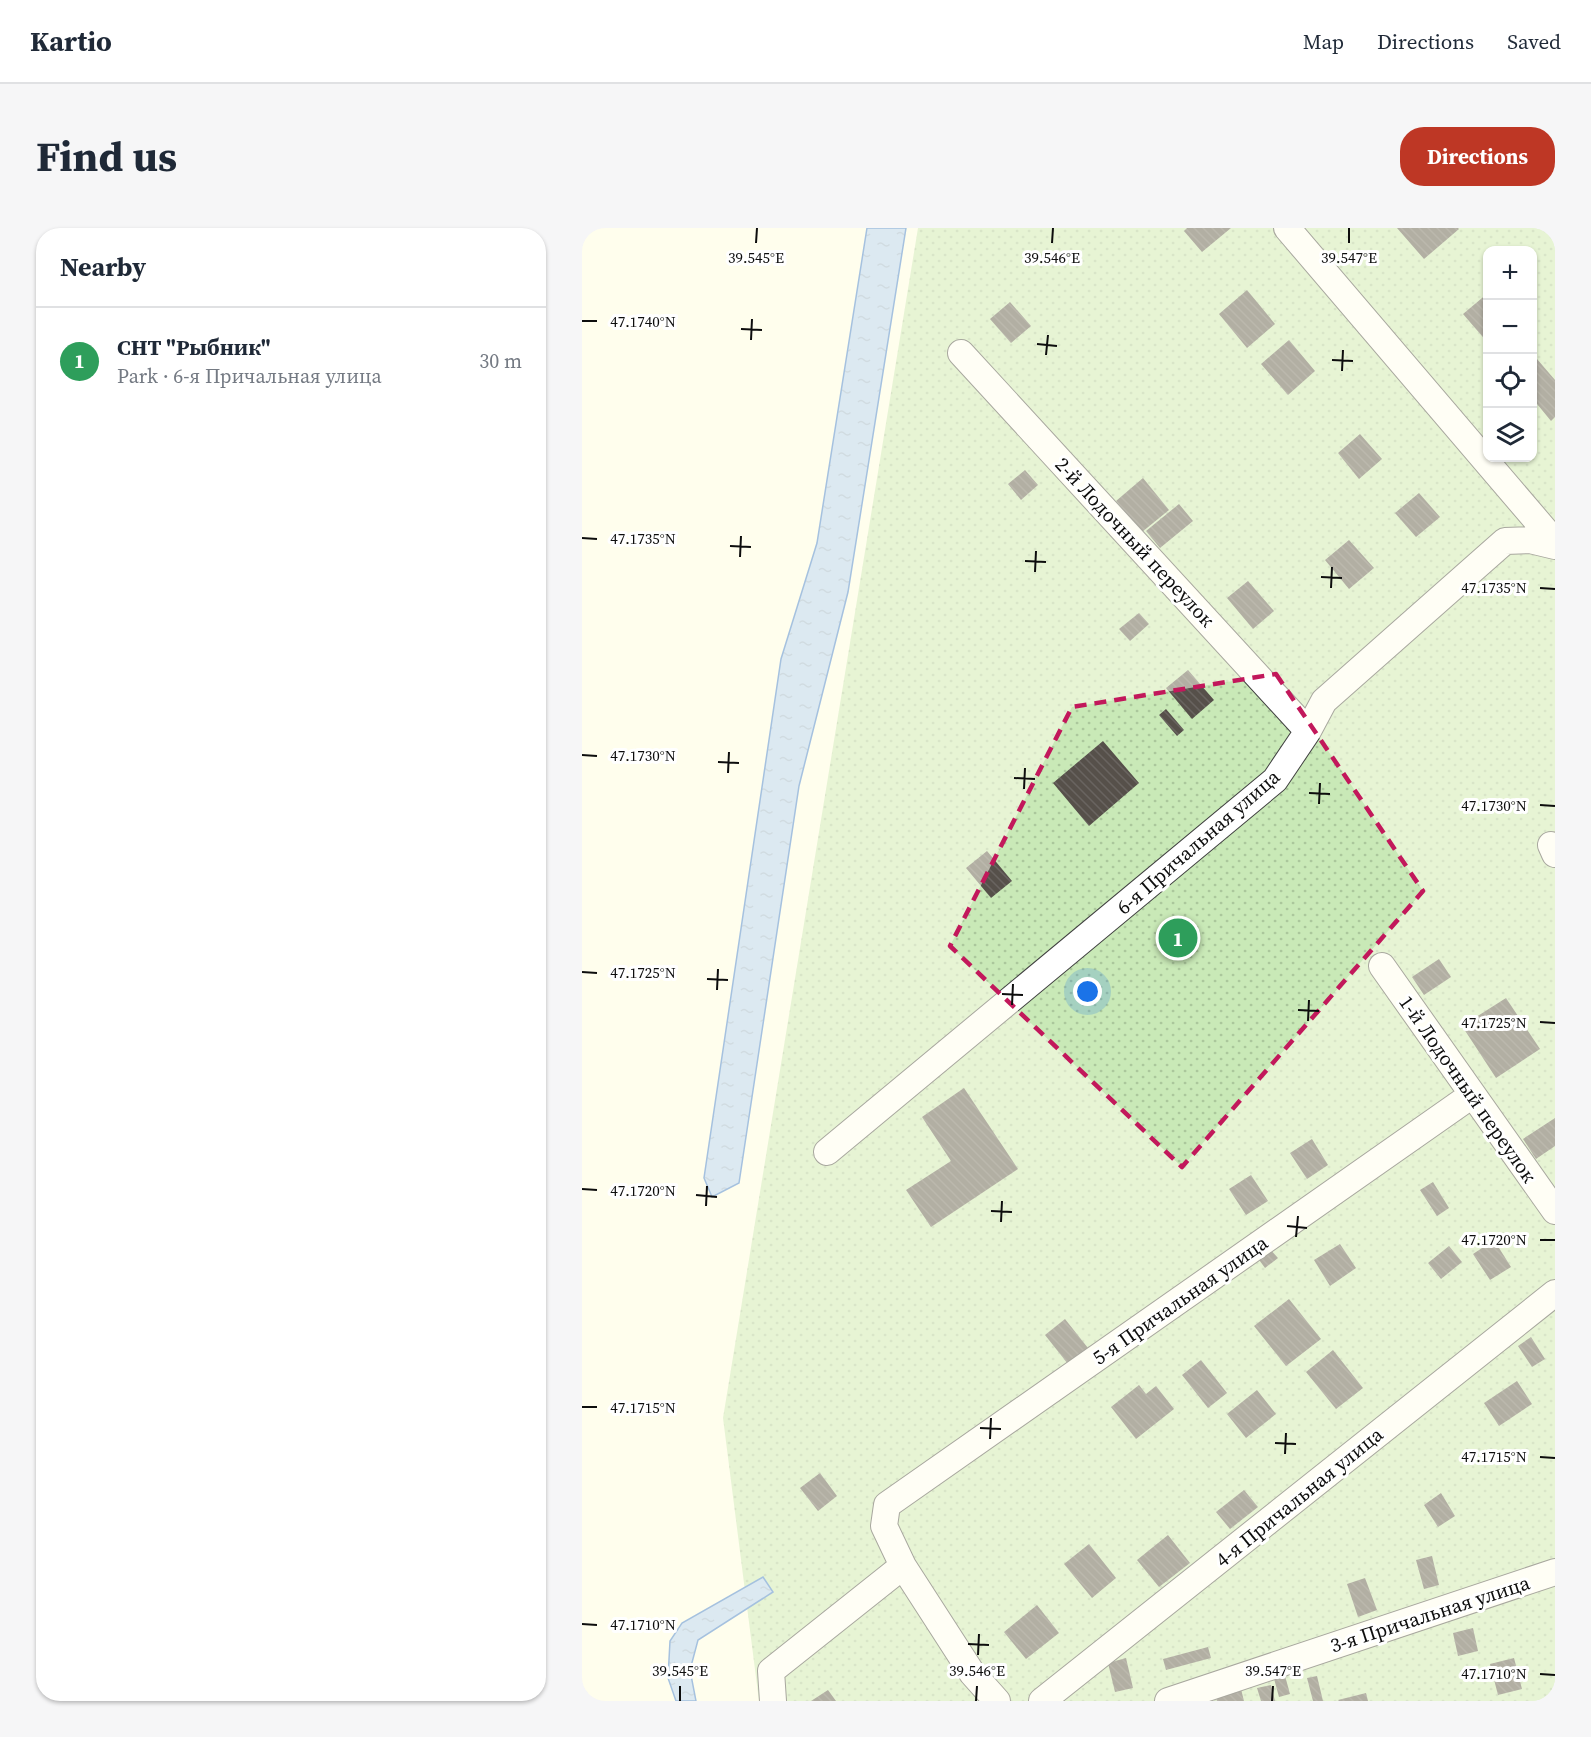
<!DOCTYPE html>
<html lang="en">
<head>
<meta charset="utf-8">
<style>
  body { margin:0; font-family:"Source Serif 4",serif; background:#f6f6f7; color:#1f2937 }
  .controls { position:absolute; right:18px; top:18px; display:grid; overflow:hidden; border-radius:12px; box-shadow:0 2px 4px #0004 }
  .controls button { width:54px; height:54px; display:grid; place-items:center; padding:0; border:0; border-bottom:2px solid #e0e1e3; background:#fff; color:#1f2937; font:30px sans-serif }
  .you { position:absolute; left:506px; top:764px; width:21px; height:21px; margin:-15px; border:4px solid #fff; border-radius:50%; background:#1a73e8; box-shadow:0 0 0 9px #1a73e833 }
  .badge { display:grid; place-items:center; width:39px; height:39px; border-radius:50%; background:#be3725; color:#fff; font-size:20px; font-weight:700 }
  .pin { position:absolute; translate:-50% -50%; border:3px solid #fff; box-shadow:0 2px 6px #0006 }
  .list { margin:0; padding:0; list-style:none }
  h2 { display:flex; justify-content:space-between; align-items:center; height:78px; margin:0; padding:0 24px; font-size:26px }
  h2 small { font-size:20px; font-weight:400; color:#747a83 }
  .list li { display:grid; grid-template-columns:39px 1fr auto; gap:18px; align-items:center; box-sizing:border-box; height:108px; padding:0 24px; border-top:2px solid #e0e1e3 }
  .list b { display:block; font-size:22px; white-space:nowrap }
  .list p { margin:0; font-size:20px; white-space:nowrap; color:#747a83 }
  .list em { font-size:20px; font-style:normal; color:#747a83 }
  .icon { flex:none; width:33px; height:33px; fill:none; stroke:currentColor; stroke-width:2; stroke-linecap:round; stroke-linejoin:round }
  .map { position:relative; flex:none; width:973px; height:1473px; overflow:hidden; border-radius:24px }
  header { display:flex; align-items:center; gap:36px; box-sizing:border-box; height:84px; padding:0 30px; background:#fff; border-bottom:2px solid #e0e1e3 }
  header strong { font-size:28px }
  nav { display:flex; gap:33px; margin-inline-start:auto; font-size:21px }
  .intro { display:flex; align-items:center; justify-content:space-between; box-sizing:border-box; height:144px; padding:0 36px }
  h1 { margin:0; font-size:42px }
  .button { padding:15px 27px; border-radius:24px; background:#be3725; color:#fff; font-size:21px; font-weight:700 }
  main { display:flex; gap:36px; padding:0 36px }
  aside { flex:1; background:#fff; border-radius:24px; box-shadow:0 2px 4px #0004 }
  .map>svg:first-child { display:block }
  .garden { fill:url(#garden-dots); fill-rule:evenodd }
  .water { fill:url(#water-ripples); stroke:#3979ce; stroke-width:1.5 }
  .building { fill:url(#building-back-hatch) }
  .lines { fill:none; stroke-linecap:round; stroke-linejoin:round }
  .street-casing { stroke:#404040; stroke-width:28 }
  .street { stroke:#fff; stroke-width:26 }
  .marked { fill:none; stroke:#c2185b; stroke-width:4.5; stroke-dasharray:12 8; stroke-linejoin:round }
  .ticks { fill:none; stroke:#0d0d0d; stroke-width:2 }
  .labels { text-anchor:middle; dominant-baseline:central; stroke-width:6; stroke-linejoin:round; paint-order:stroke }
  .street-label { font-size:20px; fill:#0d0d0d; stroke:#fff }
  .ticks-label { font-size:15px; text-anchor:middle; fill:#0d0d0d; stroke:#fff; stroke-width:6; stroke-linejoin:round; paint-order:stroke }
</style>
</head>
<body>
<header>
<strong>Kartio</strong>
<nav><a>Map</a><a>Directions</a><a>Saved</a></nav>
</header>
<div class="intro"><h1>Find us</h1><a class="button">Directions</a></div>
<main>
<aside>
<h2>Nearby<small></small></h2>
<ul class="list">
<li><span class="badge" style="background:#2e9e5b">1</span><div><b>СНТ &quot;Рыбник&quot;</b><p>Park · 6-я Причальная улица</p></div><em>30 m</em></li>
</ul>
</aside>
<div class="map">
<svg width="973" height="1473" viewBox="0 0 973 1473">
  <defs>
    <pattern id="garden-dots" width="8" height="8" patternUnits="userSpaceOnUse" patternTransform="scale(1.5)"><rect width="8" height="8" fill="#c9e9b7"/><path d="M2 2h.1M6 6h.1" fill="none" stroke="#abc79c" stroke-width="1.8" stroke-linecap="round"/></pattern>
    <pattern id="water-ripples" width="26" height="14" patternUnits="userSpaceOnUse" patternTransform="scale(1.5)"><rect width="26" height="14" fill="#b2d1f6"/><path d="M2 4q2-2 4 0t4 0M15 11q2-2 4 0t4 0" fill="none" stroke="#98b2d2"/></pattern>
    <pattern id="building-back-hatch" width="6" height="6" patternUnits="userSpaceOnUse" patternTransform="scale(1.5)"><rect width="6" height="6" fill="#56504a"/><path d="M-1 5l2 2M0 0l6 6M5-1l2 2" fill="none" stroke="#696460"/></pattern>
  </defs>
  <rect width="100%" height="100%" fill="#fffeed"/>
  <path class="garden" d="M336 0H973V1473H177L141 1190ZM906 22H951V230H906Z"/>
  <path class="water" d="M285 0H324L266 364 217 558 157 955 130 969 122 950 199 431 235 315Z
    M181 1349 191 1364 116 1412 108 1442 114 1473H94L86 1450 88 1413 100 1395Z"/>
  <path class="building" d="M605 0H649L620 24 602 3Z
    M815 0H876L877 1 842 31Z
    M665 62 693 96 665 120 637 86Z
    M906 65V115L881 86Z
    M428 74 449 98 429 115 408 91Z
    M707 112 733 143 706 167 679 136Z
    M955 131 973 152V189L969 193 951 171V134Z
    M778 206 800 231 777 251 756 225Z
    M443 242 456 257 439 272 426 256Z
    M561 250 587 282 560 304 534 273Z
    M837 265 858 289 834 309 813 285Z
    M597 276 611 293 578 320 564 303Z
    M767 312 792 340 767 361 743 332Z
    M666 353 692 383 671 401 645 370Z
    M557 385 567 396 548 413 537 401Z
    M606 442 632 472 610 491 584 460Z
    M584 481 602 502 595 508 577 487Z
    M521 513 557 555 507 598 471 555Z
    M405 623 430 653 409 670 384 640Z
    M857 731 869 749 842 767 830 749Z
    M924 770 958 821 914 850 880 798Z
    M382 860 436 941 349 999 324 962 369 933 340 889Z
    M973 890V918L954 931 941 911Z
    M730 911 746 937 725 951 708 925Z
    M669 947 686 973 664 987 647 961Z
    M851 954 867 980 855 988 838 962Z
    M912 1012 929 1039 908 1052 891 1026Z
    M758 1016 774 1040 748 1058 732 1032Z
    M867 1018 880 1034 859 1051 846 1035Z
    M687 1020 696 1030 683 1040 675 1029Z
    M707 1071 739 1111 704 1138 672 1098Z
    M483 1091 506 1120 486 1136 463 1107Z
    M949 1109 963 1131 950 1139 936 1118Z
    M751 1122 781 1160 754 1181 724 1144Z
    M619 1132 645 1165 626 1180 600 1147Z
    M935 1153 950 1176 917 1198 902 1175Z
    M557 1157 564 1166 574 1158 592 1181 554 1211 529 1179Z
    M675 1162 694 1186 664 1210 645 1186Z
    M238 1245 255 1268 236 1283 218 1260Z
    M662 1262 676 1279 648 1301 634 1284Z
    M859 1265 873 1288 856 1299 842 1277Z
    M586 1307 608 1335 577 1359 555 1332Z
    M507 1316 534 1350 510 1370 482 1336Z
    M850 1328 857 1357 842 1361 834 1332Z
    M783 1350 795 1382 776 1389 765 1356Z
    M455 1377 477 1405 444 1431 422 1404Z
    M891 1400 896 1423 876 1428 871 1405Z
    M626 1419 629 1430 584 1442 581 1431Z
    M544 1430 551 1460 533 1464 526 1435Z
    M932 1430 940 1461 916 1467 908 1436Z
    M702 1444 708 1466 697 1469 691 1447Z
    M735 1448 741 1473H731L725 1450Z
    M689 1457 693 1473H679L675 1460Z
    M659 1461 662 1473H635L633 1467Z
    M246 1462 254 1473H229Z
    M784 1465 786 1473H757L756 1472Z"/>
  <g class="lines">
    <defs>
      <path id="street" d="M705 0 973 314
        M379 125 726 503
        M969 617 973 626
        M800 738 973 983
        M245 924 693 552 726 503 742 473 923 313 948 312 973 318
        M191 1473 189 1443 321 1338
        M415 1473 390 1445 321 1338 302 1298 305 1277 890 867
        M460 1473 973 1065
        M586 1473 973 1344"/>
    </defs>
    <use href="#street" class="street-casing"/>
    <use href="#street" class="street"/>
  </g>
  <path d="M0 0H973V1473H0ZM694 446 841 663 600 939 368 718 490 479Z" fill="#fffeed" fill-opacity=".55" fill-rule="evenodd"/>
  <path class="marked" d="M694 446 841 663 600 939 368 718 490 479Z"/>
  <path class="ticks" d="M174 15 175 0M470 15 471 0M767 15V0M0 93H15M159 101 180 102M169 112 170 91M455 116 475 118M464 127 466 107M750 132 771 133M760 143 761 122M0 310 15 311M148 318 169 319M158 329 159 308M443 333 464 334M453 344 454 323M739 349 760 350M749 360 750 339M958 360 973 361M0 527 15 528M136 534 157 535M146 545 147 524M432 550 453 551M442 561 443 540M727 565 748 566M737 576 738 555M958 577 973 578M0 744 15 745M125 751 146 752M135 762 136 741M420 766 441 767M430 777 431 756M716 782 737 783M726 793 727 772M958 794 973 795M0 961 15 962M114 967 135 969M124 978 125 958M409 983 430 984M419 994 420 973M705 998 725 1000M714 1009 716 988M958 1012H973M0 1179H15M398 1200 419 1201M408 1211 409 1190M693 1215 714 1216M703 1226 704 1205M958 1229 973 1230M0 1396 15 1397M386 1416 407 1417M396 1427 397 1406M958 1446 973 1447M98 1473V1458M394 1473 395 1458M690 1473 691 1458"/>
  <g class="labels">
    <g class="street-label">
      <text transform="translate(553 314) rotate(47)">2-й Лодочный переулок</text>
      <text transform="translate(616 614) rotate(-41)">6-я Причальная улица</text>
      <text transform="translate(886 861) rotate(55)">1-й Лодочный переулок</text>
      <text transform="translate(598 1072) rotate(-35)">5-я Причальная улица</text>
      <text transform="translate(717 1269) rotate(-39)">4-я Причальная улица</text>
      <text transform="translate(848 1386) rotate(-18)">3-я Причальная улица</text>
    </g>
  </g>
  <g class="ticks-label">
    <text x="174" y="35">39.545°E</text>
    <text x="470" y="35">39.546°E</text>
    <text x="767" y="35">39.547°E</text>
    <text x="61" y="99">47.1740°N</text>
    <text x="61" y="316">47.1735°N</text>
    <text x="912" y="365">47.1735°N</text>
    <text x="61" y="533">47.1730°N</text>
    <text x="912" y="583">47.1730°N</text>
    <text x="61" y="750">47.1725°N</text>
    <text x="912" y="800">47.1725°N</text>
    <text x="61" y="968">47.1720°N</text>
    <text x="912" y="1017">47.1720°N</text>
    <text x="61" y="1185">47.1715°N</text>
    <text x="912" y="1234">47.1715°N</text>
    <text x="61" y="1402">47.1710°N</text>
    <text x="98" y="1448">39.545°E</text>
    <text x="395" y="1448">39.546°E</text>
    <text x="691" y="1448">39.547°E</text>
    <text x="912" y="1451">47.1710°N</text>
  </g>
</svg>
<div class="controls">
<button>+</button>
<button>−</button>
<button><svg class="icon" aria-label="locate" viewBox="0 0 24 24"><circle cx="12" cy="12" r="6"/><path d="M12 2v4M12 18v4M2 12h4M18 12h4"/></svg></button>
<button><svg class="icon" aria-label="layers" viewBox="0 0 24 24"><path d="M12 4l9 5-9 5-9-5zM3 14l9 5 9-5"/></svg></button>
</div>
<div class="you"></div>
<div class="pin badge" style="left:596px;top:710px;background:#2e9e5b">1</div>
</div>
</main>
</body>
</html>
